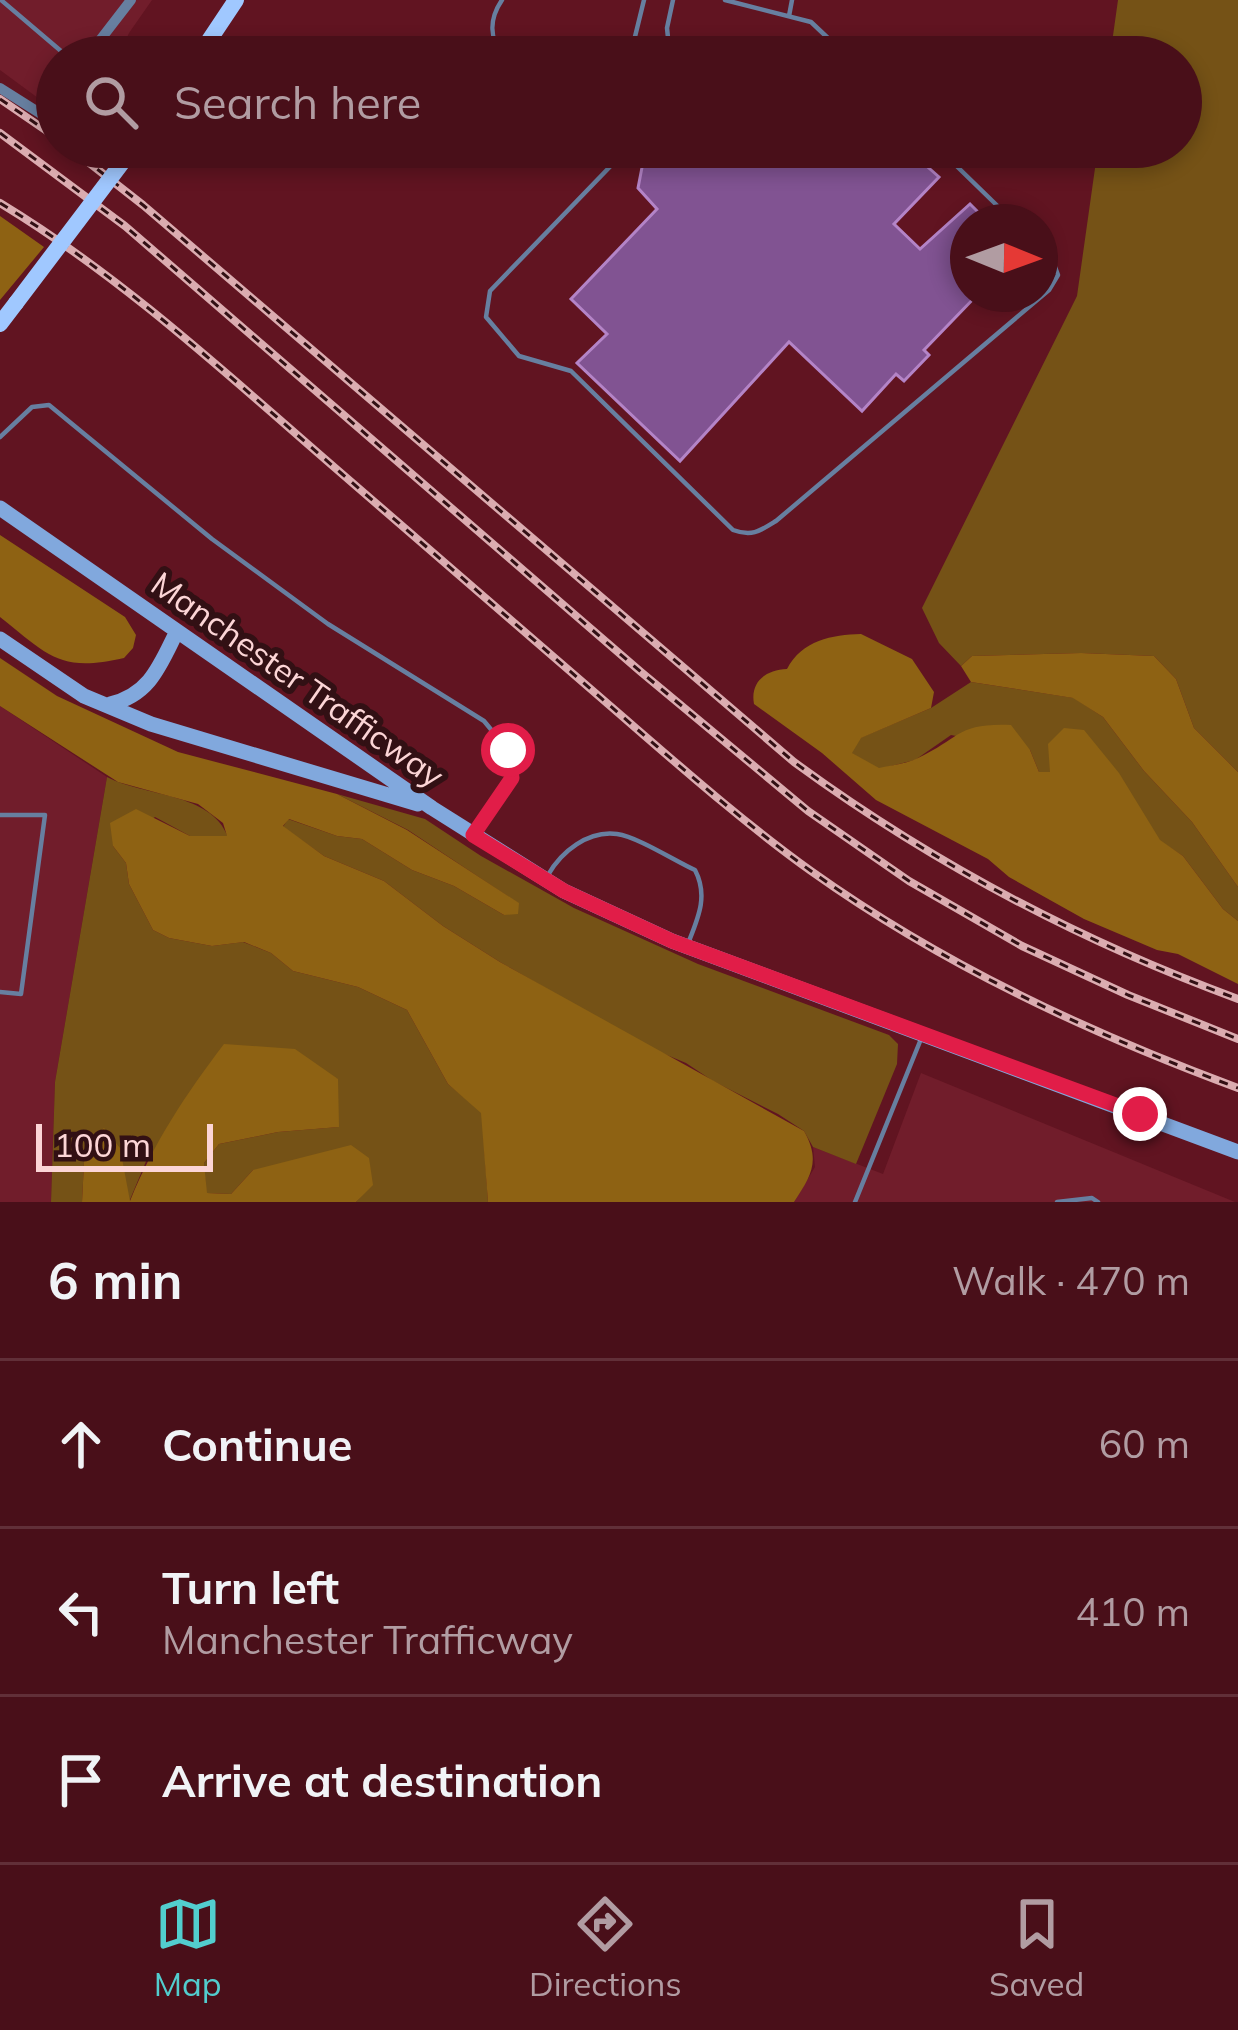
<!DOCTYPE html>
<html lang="en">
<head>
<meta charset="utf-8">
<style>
  body { margin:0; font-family:Mulish,sans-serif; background:#501822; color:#f1f3f6 }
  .compass { position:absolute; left:950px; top:204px; width:108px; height:108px; border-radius:50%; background:#490f19; box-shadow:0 6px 18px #0003; rotate:91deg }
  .scale { position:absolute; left:36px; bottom:30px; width:177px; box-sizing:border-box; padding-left:12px; border:6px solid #fcd5d6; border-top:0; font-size:33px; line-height:42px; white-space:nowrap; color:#fcd5d6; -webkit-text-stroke:9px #321014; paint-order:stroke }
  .stop { position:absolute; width:36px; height:36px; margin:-27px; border:9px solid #e11d48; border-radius:50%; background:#fff }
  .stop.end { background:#e11d48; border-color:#fff; box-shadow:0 3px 12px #0008 }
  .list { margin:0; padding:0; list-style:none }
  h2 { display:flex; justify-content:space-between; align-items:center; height:156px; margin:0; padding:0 48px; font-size:51px }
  h2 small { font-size:39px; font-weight:400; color:#b19ca2 }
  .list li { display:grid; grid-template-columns:78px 1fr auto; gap:36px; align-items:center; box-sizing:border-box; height:168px; padding:0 48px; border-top:3px solid #612f38 }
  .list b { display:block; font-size:45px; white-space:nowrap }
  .list p { margin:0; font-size:39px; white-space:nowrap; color:#b19ca2 }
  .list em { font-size:39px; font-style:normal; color:#b19ca2 }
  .icon { flex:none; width:66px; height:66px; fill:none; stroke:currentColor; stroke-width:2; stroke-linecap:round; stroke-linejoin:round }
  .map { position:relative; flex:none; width:1238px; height:1202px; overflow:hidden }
  .search { position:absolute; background:#490f19; box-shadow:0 6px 18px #0003; left:36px; right:36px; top:36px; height:132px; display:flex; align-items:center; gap:30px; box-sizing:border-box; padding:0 42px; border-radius:66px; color:#b19ca2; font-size:45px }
  .sheet { height:660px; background:#490f19 }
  nav { display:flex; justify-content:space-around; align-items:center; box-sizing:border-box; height:168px; border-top:3px solid #612f38; background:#490f19; font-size:33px; color:#b19ca2 }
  nav a { display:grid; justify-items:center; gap:6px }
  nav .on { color:#52cdce }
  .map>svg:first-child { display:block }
  .built { fill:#711d2b }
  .green { fill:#755216 }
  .forest { fill:#8e6213 }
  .building { fill:#815392; stroke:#b484c7; stroke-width:3 }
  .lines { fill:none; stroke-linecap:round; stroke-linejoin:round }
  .lane { stroke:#677fa0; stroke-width:4.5 }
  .street { stroke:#677fa0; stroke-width:10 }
  .secondary { stroke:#81a8dd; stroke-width:15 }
  .primary { stroke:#a0c8ff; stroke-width:16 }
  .rail-casing { stroke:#dbacb0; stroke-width:8 }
  .rail { stroke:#321014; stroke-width:3; stroke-dasharray:9; stroke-linecap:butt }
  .primary-bridge { stroke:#a0c8ff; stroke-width:16 }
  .route { stroke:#e11d48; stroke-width:15 }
  .labels { text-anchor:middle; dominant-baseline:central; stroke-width:12; stroke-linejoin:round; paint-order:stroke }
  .street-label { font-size:33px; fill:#fcd5d6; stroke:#321014 }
</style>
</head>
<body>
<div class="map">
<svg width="1238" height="1202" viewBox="0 0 1238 1202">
  <rect width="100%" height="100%" fill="#611421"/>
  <path class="built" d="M0 0H152L129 33 118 57H57V112L0 70Z
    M0 706 107 777 55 1082 51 1202H0Z
    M921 1073 1235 1202H794L815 1167 813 1147 883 1174Z"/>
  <path class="green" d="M1118 0H1238V772L1194 728 1176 679 1154 656 1081 653 972 656 961 666 939 643 922 608 1077 296 1098 147H1181V57H1110Z
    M971 682 1074 698 1103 717 1144 771 1192 822 1238 887V921L1223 909 1183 856 1160 841 1142 815 1051 772H1039L1030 750 951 735 915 760 879 769 851 753 860 738 931 708Z
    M107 777C145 797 211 792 228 837L190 836 155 817 113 846 126 863 129 884 153 930 169 938 212 946 243 942 271 953 293 971 358 987 407 1010 448 1084 482 1112 488 1202H356L372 1184 253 1170 231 1194 206 1193 204 1163 219 1144 278 1132 338 1127 337 1078 147 1159 129 1202 85 1143 82 1202H51L55 1082Z
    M337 794 425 819 481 856 574 908 698 964 889 1035 898 1044 897 1064 856 1164 813 1147 804 1131 778 1114 713 1081 686 1063 650 1048 500 962 443 926 384 881 324 856 283 827 288 819 337 836 362 839 412 870 454 886 504 915 518 903 408 830Z"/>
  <path class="forest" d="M0 216 44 247 0 300Z
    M0 535 125 617 136 635 133 648 124 658C59 673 48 655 0 617Z
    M861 634 912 659 934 692 931 708 861 738 852 753 879 768C892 765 906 764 918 758 961 738 956 723 1011 725L1030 750 1039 772H1050L1048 744 1064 728 1084 730 1119 773 1160 840 1183 856 1223 909 1238 921V984L1178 954 1157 950 1084 919 1009 877 988 859 876 800 822 753 754 704C750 682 765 670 787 669 802 640 832 635 861 634Z
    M1081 653 1154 656 1176 679 1194 728 1238 772V887L1192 822 1144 771 1103 717 1073 698 971 682 961 666 972 656Z
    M0 658 57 696 178 752 337 794 407 830 519 903 518 914 504 915 454 886 412 870 362 839 337 836 289 819 283 826 324 856 384 881 443 926 500 962 804 1131C821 1161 811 1176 794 1202H488L481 1113 448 1084 407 1010 358 987 293 971 271 953 244 942 212 946 169 938 153 930 129 884 126 863 113 846 110 823 136 809 190 836H227L223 823 198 804 118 782 0 706Z
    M224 1044 295 1049 338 1079 339 1127 278 1132 219 1144 204 1163 207 1193 231 1194 253 1170 351 1145 369 1158 373 1185 356 1202H82L85 1143 104 1128 120 1148 130 1201C154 1142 186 1094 224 1044Z"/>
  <path class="building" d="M646 147H733L746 161 760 147H905L939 177 894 224 920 249 970 204 988 222H968V294H978L924 350 929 355 904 381 896 374 862 411 789 342 680 461 577 363 607 334 571 299 657 209 638 188Z"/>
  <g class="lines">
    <path class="lane" d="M1 0 68 57
      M502 0C489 19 489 39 504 57
      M725 0 811 22 848 57
      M789 16 792 0
      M630 57 644 0
      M670 57 667 28 673 0
      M595 147 612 164
      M629 147 490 291 486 317 519 356 571 371 733 530C752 537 760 531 776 521L1049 290 1058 275 1052 259 1040 247
      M937 147 1014 222
      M0 437 32 407 49 405 212 539 328 624 484 721 508 750 512 778 475 833
      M0 815H45L21 994 0 992
      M548 875C561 852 588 830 617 834 638 837 675 861 695 870 708 895 699 916 689 941
      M855 1202 921 1039
      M1057 1202 1092 1198 1098 1202"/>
    <path class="street" d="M87 57 131 0
      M0 88 57 124"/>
    <path class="secondary" d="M0 508 432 808 564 891 672 941 1238 1152
      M0 639 84 696 151 724 418 804
      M110 704C150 695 160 665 177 631"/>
    <path class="primary" d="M198 57 236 0
      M0 324 16 303"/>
    <defs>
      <path id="rail" d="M0 99 57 138
        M0 133 125 226 641 672 808 811 909 881 1022 946 1128 995 1238 1039
        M69 147 143 205 794 762C932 863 1077 940 1238 999
        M0 203C124 278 231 378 341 473 430 550 519 627 608 704 674 761 740 820 811 871 943 965 1087 1032 1238 1088"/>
    </defs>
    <use href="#rail" class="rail-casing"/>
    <use href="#rail" class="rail"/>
    <path class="primary-bridge" d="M16 303 134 147"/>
  </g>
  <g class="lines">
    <path class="route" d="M508 750 512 778 473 835 564 891 672 941 1140 1114"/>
  </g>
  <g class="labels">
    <g class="street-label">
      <text transform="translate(298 679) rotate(35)">Manchester Trafficway</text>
    </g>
  </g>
</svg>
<svg class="compass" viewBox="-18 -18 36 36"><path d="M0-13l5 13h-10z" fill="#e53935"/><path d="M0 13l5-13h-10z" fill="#b19ca2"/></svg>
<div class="scale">100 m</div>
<div class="stop" style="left:508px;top:750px"></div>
<div class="stop end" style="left:1140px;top:1114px"></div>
<div class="search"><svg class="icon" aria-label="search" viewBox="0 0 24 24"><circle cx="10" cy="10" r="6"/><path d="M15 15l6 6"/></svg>Search here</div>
</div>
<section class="sheet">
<h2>6 min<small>Walk · 470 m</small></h2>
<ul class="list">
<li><svg class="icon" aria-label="ahead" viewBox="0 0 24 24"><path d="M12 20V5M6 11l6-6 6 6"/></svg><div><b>Continue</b></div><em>60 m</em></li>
<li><svg class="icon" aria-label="left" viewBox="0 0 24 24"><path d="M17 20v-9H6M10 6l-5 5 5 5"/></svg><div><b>Turn left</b><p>Manchester Trafficway</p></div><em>410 m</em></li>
<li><svg class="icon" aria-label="arrive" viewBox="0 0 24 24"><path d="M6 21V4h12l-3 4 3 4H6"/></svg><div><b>Arrive at destination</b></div></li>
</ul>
</section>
<nav>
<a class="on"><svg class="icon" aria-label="map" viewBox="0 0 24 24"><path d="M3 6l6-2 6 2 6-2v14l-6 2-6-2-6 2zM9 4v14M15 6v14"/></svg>Map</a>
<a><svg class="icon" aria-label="directions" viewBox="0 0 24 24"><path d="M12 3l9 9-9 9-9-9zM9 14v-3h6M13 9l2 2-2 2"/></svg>Directions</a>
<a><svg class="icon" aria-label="saved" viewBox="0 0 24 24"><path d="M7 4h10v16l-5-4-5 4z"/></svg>Saved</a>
</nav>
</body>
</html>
